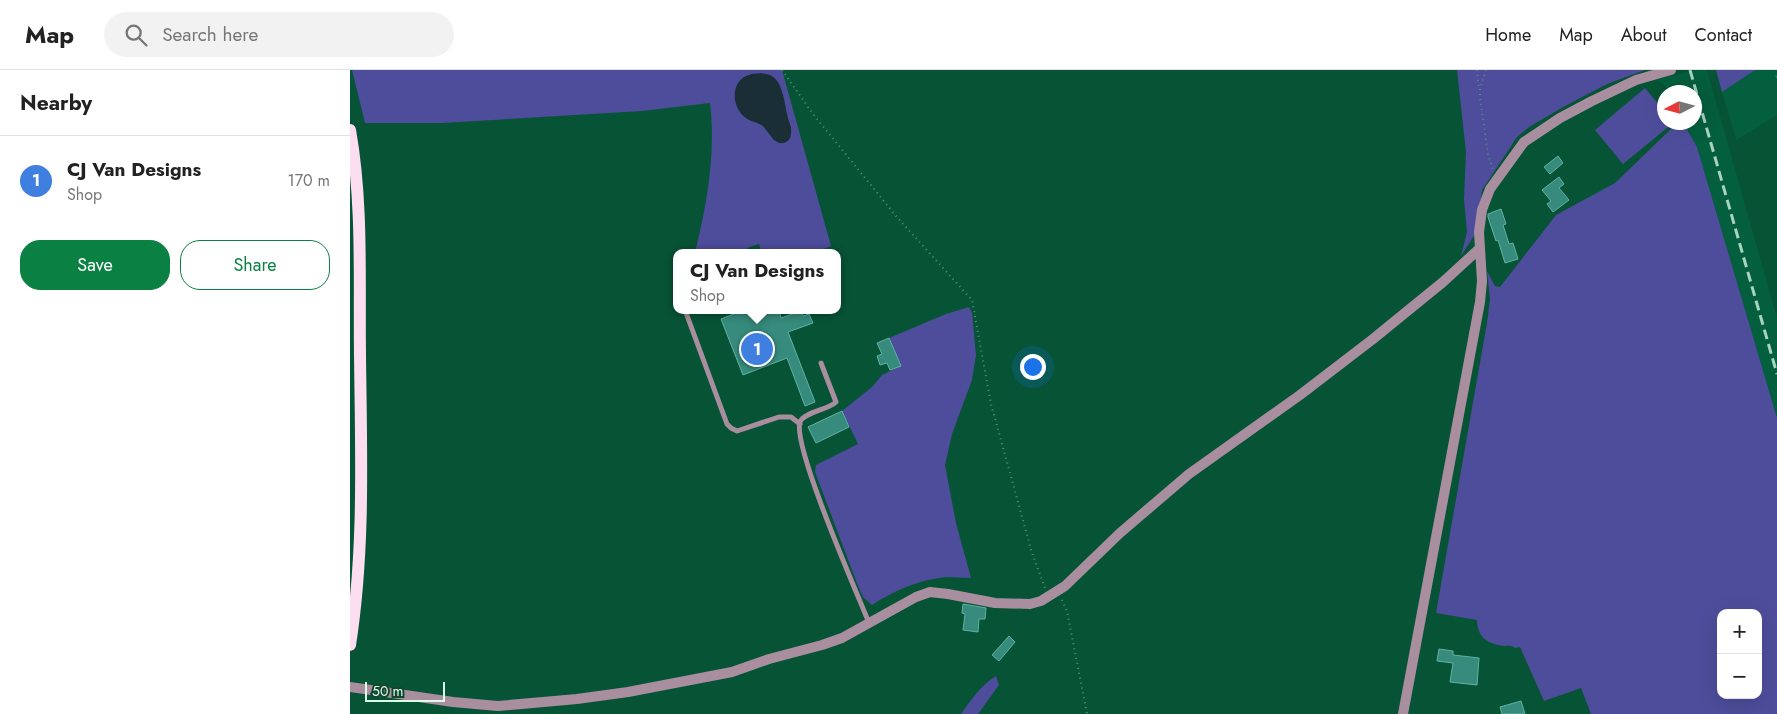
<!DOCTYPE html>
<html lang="en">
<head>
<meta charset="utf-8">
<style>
  body { margin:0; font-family:Jost,sans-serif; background:#f2f2f2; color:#222 }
  .controls { position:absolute; right:15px; bottom:15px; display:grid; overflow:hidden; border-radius:10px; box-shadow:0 5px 20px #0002 }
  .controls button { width:45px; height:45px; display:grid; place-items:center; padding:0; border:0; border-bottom:1px solid #e0e0e0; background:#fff; color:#222; font:25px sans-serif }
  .compass { position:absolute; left:1307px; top:15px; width:45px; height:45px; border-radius:50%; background:#fff; box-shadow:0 5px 20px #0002; rotate:264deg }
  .scale { position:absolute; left:15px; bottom:12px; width:80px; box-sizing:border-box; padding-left:5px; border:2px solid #dcfcea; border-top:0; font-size:14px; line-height:18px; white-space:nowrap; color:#dcfcea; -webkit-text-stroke:4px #12462f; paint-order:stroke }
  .you { position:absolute; left:682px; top:296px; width:18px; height:18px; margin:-12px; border:4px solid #fff; border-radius:50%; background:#1a73e8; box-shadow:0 0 0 8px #1a73e833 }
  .badge { display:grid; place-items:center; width:32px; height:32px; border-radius:50%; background:#0b8043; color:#fff; font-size:16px; font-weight:700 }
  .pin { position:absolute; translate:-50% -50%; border:2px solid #fff; box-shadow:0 1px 5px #0006 }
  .popup { position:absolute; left:323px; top:179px; width:168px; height:65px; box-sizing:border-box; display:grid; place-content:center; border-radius:10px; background:#fff; filter:drop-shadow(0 1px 4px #0005); font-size:16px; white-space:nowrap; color:#767676 }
  .popup b { font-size:19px; color:#222 }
  .popup::after { content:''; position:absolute; left:50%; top:100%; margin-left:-10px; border:10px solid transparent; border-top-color:#fff }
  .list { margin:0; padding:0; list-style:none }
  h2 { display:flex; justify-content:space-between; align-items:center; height:65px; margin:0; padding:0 20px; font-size:21px }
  h2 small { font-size:16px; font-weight:400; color:#767676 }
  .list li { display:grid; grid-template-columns:32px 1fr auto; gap:15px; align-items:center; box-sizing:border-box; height:90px; padding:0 20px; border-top:1px solid #e0e0e0 }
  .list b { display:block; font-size:19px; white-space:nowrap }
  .list p { margin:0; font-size:16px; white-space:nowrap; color:#767676 }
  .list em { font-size:16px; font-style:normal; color:#767676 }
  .actions { display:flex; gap:10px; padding:15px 20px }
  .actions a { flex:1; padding:11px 0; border:1px solid #0b8043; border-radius:20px; text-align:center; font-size:18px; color:#0b8043 }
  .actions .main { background:#0b8043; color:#fff }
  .icon { flex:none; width:28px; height:28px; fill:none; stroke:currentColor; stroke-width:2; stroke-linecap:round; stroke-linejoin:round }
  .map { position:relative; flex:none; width:1427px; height:644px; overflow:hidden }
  header { display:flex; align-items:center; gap:30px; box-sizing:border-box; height:70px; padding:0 25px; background:#fff; border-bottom:1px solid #e0e0e0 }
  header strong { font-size:24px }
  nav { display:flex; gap:28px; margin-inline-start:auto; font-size:18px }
  .search { width:350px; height:45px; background:#f2f2f2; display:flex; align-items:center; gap:12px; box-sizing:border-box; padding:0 18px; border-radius:28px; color:#767676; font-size:19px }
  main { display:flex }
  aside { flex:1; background:#fff }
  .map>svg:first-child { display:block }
  .built { fill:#045f3e }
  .green { fill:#4d4d9b; fill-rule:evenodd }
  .water { fill:#192e35 }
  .building { fill:#368b7d; stroke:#60b3a4 }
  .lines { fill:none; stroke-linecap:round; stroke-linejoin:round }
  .path { stroke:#549077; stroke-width:2; stroke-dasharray:1 4; stroke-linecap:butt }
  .lane { stroke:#a88e9e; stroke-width:5 }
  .street { stroke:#a88e9e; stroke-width:10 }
  .primary { stroke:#fdddf0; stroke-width:12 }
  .rail { stroke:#a8d3be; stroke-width:3; stroke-dasharray:10 5; stroke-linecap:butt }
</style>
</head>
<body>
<header>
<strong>Map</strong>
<div class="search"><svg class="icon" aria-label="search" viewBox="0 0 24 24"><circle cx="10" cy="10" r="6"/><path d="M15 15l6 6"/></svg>Search here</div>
<nav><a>Home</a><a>Map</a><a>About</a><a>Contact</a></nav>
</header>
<main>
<aside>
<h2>Nearby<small></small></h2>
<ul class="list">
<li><span class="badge" style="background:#3f7fe0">1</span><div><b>CJ Van Designs</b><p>Shop</p></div><em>170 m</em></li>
</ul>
<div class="actions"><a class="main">Save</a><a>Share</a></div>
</aside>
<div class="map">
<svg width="1427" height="644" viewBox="0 0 1427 644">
  <rect width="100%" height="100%" fill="#075336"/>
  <path class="built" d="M1345 0H1357L1427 248V348L1347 77 1334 53 1344 52V22H1320L1315 16 1309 11H1304Z
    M1405 0H1427V45L1388 69 1387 72 1372 22Z"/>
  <path class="green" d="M2 0H432L481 176 464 183H412L409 174 397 178 398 183H345C357 133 366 84 360 33L292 41 92 53H15ZM434 28 437 46 441 58 425 71 412 55Z
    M1107 0H1295L1257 14 1215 36 1179 57 1167 67 1132 120 1127 161 1111 186 1117 162 1114 129 1116 82Z
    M1366 0H1405L1372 22Z
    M1295 18 1314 41V52L1323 53 1273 94 1245 60Z
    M1334 54 1347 77 1427 348V644H1241L1231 618 1194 631 1170 577 1165 578C1161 575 1159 576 1154 576 1138 574 1127 567 1127 550L1086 543 1137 253 1140 229 1137 201 1145 216 1150 217 1206 145 1265 113 1322 58ZM1371 543H1408V625H1371Z
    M619 237 622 243 626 285 622 310 602 364 595 395 606 453 621 508C613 508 605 507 597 507 571 509 543 521 522 535L513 527 508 516 465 402 466 395 508 374 492 341 522 317 532 305 550 296 539 268 596 244Z
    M646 606 649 615 628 644H611C621 630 631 615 646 606Z"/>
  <path class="water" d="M411 3C414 4 419 4 422 6 433 13 434 32 437 44 438 51 442 56 441 63 441 67 440 70 436 72 426 78 419 62 413 56 408 52 401 52 396 48 381 38 380 10 399 5 402 3 407 4 411 3Z"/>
  <path class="building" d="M1208 86 1213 93 1200 104 1194 97Z
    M1209 107 1214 114 1209 118 1219 130 1203 142 1197 134 1201 131 1192 120Z
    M1151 139 1156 154 1153 155 1159 174 1163 173 1168 189 1155 193 1148 170 1146 171 1138 147V144Z
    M394 240H429L431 248 451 241 453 246 459 244 463 253 438 262 465 332 455 336 437 288 393 305 371 249Z
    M539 268 551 296 540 300 537 293 530 295 527 286 532 284 527 273Z
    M492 341 499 357 466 373 458 357Z
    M613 534 636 538 635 549H629L628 562 613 560 615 544 612 543Z
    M659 566 665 572 649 591 642 585Z
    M1089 579 1103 581V585L1129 588 1127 615 1100 612 1103 593 1087 591Z
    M1171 631 1175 644H1152L1150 637Z"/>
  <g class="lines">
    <path class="path" d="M432 0 463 44 546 146 622 230 641 334 682 483 695 518
      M1127 0 1129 20
      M1136 0 1130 19V28L1138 84 1143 100
      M1426 7 1427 6
      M712 530 717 541 737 644"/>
    <path class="lane" d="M335 240 377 354 381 358 387 361 429 347H441L450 354
      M471 293 486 332C478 340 454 342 450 352 442 375 507 523 519 553"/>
    <path class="street" d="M0 617 103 632 148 636 227 629 278 622 382 602 419 589 472 575 492 568 566 527 580 522 598 524 645 533 680 534 691 531 715 516 770 463 839 404 950 325 1023 269 1093 212 1129 179
      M1053 644 1130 232 1132 211 1129 162 1132 140 1140 119 1174 72 1210 48 1242 31 1286 10 1321 0"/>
    <path class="primary" d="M0 60C13 133 9 210 10 284 11 381 15 479 0 575"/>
    <path class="rail" d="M1340 0 1427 304"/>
  </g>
</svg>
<div class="controls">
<button>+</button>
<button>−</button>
</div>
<svg class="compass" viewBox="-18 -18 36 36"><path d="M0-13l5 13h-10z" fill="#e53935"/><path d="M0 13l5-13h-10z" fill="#767676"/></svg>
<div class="scale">50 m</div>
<div class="you"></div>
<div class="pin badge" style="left:407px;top:279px;background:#3f7fe0">1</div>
<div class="popup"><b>CJ Van Designs</b>Shop</div>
</div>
</main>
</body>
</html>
